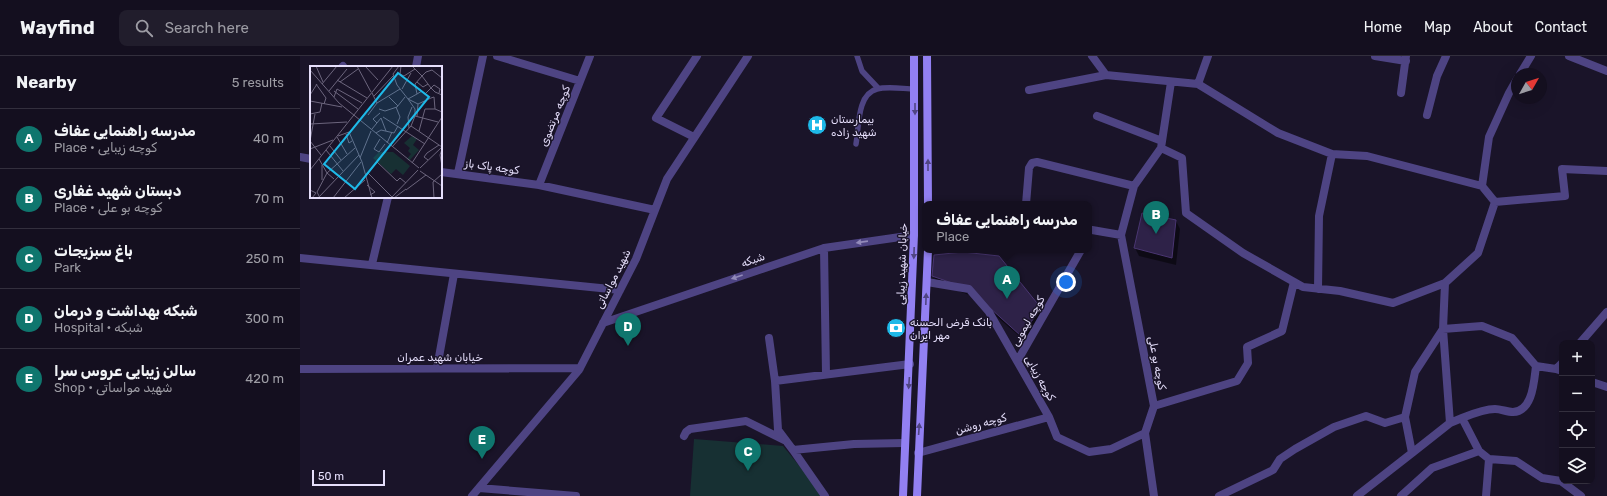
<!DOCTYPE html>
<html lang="en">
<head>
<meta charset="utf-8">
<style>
  body { margin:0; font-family:Rubik,Vazirmatn,sans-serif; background:#211d2c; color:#f1f3f6 }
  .controls { position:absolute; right:12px; bottom:12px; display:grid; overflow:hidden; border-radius:8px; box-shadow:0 4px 16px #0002 }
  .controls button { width:36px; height:36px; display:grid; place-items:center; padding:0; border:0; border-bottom:1px solid #332f3d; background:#140f1f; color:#f1f3f6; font:20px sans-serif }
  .compass { position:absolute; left:1211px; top:12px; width:36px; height:36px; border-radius:50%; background:#140f1f; box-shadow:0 4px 16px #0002; rotate:51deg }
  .scale { position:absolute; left:12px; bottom:10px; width:73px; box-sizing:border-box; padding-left:4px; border:2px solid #e6dffc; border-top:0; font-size:11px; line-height:14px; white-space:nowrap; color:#e6dffc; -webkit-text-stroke:3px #1a1429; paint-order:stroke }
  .you { position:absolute; left:766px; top:226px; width:14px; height:14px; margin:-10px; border:3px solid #fff; border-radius:50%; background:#1a73e8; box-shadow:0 0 0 6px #1a73e833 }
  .badge { display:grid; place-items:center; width:26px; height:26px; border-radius:50%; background:#0f766e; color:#fff; font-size:13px; font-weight:700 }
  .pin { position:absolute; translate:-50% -33px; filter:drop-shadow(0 1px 2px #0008) }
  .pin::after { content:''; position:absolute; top:21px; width:14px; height:12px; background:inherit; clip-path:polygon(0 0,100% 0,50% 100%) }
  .popup { position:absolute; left:622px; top:145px; width:170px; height:52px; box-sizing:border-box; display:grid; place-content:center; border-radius:8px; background:#140f1f; filter:drop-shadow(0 1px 3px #0005); font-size:13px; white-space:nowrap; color:#9d9ca4 }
  .popup b { font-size:15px; color:#f1f3f6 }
  .popup::after { content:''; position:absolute; left:50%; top:100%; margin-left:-8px; border:8px solid transparent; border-top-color:#140f1f }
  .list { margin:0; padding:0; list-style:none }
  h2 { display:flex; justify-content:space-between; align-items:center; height:52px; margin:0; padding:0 16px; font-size:17px }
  h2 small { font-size:13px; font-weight:400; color:#9d9ca4 }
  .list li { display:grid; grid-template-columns:26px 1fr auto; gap:12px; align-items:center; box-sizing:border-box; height:60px; padding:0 16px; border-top:1px solid #332f3d }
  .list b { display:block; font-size:15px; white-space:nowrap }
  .list p { margin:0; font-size:13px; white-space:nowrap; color:#9d9ca4 }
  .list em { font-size:13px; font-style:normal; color:#9d9ca4 }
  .icon { flex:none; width:22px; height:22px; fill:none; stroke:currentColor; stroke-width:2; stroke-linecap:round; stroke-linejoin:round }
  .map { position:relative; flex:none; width:1307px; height:440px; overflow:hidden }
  header { display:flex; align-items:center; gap:24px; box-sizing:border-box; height:56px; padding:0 20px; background:#140f1f; border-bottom:1px solid #332f3d }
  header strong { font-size:19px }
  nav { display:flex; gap:22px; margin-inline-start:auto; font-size:14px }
  .search { width:280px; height:36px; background:#211d2c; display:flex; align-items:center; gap:10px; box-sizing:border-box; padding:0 14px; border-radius:8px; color:#9d9ca4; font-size:15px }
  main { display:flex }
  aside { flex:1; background:#140f1f }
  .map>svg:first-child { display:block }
  .green { fill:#173033 }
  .shadow { fill:#0007 }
  .building { fill:#2e2248; stroke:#4a3672 }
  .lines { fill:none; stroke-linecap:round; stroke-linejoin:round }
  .lane { stroke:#4e4483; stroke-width:5.5 }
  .street { stroke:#4e4483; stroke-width:8 }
  .secondary { stroke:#9280f2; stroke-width:8 }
  .oneway { fill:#504583 }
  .oneway2 { fill:#928ab9 }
  .labels { text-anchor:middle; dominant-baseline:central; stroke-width:3; stroke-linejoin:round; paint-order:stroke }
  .street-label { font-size:11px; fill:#e6dffc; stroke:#1a1429 }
  .poi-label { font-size:11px; fill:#e6dffc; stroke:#1a1429; text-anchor:start }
  .inset-road { fill:none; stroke:#6c657d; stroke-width:1 }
  .view { fill:#1eb9e8; fill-opacity:0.15; stroke:#1eb9e8; stroke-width:2 }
  .inset-edge { fill:none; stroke:#e6dffc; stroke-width:2 }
</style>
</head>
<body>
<header>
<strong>Wayfind</strong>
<div class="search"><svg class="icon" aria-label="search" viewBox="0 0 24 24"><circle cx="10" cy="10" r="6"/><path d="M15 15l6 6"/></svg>Search here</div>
<nav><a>Home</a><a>Map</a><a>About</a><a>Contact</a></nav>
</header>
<main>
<aside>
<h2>Nearby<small>5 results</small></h2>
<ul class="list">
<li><span class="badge">A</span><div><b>مدرسه راهنمایی عفاف</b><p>Place · کوچه زیبایی</p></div><em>40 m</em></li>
<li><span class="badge">B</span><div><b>دبستان شهید غفاری</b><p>Place · کوچه بو علی</p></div><em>70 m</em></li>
<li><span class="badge">C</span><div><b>باغ سبزیجات</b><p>Park</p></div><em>250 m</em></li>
<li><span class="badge">D</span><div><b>شبکه بهداشت و درمان</b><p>Hospital · شبکه</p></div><em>300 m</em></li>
<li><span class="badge">E</span><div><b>سالن زیبایی عروس سرا</b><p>Shop · شهید مواساتی</p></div><em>420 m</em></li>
</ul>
</aside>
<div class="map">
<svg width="1307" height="440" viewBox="0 0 1307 440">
  <rect width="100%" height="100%" fill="#1a1429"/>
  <path class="green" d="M394 383 483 390 524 440H390Z"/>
  <path class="shadow" d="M876 165 880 173 876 209 839 200 835 192Z
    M709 216 741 252 745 260 726 286 674 241 638 227 633 220Z"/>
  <path class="building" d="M842 157 876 164 872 202 834 192Z
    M663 196 699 200 741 252 721 280 669 233 632 220 634 199Z"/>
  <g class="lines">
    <path class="lane" d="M557 0 562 15 578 32
      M556 88C559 71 557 38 577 33 588 30 604 33 615 33"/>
    <path class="street" d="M197 0 280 25
      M792 0 806 19
      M908 0 898 28 978 77 1032 98 1067 100 1182 130
      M1075 0 1106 5
      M1269 0 1307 15
      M42 11 43 10
      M116 11 118 0
      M1220 18 1231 0
      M729 34 806 19 898 28
      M1101 37 1106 0
      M1127 59 1137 20 1146 0
      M797 60 862 85
      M394 81 356 62 397 0
      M861 92 882 102 886 157 943 197 1003 231 1040 235 1093 247 1145 227
      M0 101 11 103
      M141 116 239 129 355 154
      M158 117 183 0
      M239 129 290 0
      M1195 146 1265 140 1262 113 1307 115
      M726 148 729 112 732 107 737 106 834 130
      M792 174 821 179
      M524 192 526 318
      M0 202 320 234
      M72 208 88 141
      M627 226 669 233 689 256 749 361 757 381 789 396 811 393 845 377
      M1018 233 1019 160 1032 98
      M303 267 524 192 614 179
      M469 282 475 325
      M1280 287 1307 256
      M718 304 781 194
      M1262 307 1256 313 1262 315
      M137 312 154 218
      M0 313 280 312
      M1292 326 1307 331
      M854 350 937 325 948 307 947 291 982 275 994 226
      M1162 362C1172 358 1184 353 1195 353 1201 353 1207 356 1213 356 1233 355 1234 325 1236 310
      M384 380 386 376 390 373 446 365 484 384
      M604 387 554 388 493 394 478 374 475 325 610 308
      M493 394 525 440
      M1179 395 1162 362 1150 367 1143 273 1145 227 1178 197 1195 146 1182 130 1189 81 1209 37 1217 23
      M618 397 749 361
      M1112 397 1150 367
      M179 432 276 440
      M172 440 279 314 336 203 367 123 448 0
      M854 440 845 377 854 350 821 179 834 130 861 92 871 26
      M919 440 973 414 980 403 995 393 1034 371 1066 360 1085 367 1105 361
      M1057 440 1112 397 1105 361 1115 316 1143 273 1182 270 1212 282 1236 310 1256 313
      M1101 440 1132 412 1179 395 1189 403 1216 405 1242 422 1261 425 1281 440
      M1186 440 1189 403"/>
    <path class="secondary" d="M627 0 628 148
      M603 440 614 179V0
      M617 440 628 194"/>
  </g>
  <defs><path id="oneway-solid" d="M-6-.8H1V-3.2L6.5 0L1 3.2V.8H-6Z"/></defs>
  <g class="oneway">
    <use href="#oneway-solid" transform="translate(615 53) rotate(90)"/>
    <use href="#oneway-solid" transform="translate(628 109) rotate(-90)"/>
    <use href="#oneway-solid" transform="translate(614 197) rotate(92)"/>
    <use href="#oneway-solid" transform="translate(626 243) rotate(-88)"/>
    <use href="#oneway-solid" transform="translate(609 327) rotate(94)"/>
    <use href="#oneway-solid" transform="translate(619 373) rotate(-86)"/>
  </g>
  <g class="oneway2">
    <use href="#oneway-solid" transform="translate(562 186) rotate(172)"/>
    <use href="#oneway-solid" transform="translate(437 221) rotate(161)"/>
  </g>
  <defs>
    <symbol id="hospital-disc" viewBox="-11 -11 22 22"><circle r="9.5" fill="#1eb9e8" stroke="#1a1429"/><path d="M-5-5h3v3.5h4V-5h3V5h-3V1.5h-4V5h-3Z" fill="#fff"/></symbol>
    <symbol id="bank-disc" viewBox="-11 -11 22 22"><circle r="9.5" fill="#1eb9e8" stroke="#1a1429"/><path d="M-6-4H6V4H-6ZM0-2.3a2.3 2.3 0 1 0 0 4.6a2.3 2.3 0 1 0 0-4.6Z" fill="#fff"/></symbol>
  </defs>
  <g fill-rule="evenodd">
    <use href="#hospital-disc" x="506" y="58" width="22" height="22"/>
    <use href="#bank-disc" x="585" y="261" width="22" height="22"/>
  </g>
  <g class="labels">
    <g class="street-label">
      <text transform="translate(255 60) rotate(-68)">کوچه مرتضوی</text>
      <text transform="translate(192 111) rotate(8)">کوچه پاک باز</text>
      <text transform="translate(453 204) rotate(-19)">شبکه</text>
      <text transform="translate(602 208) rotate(-88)">خیابان شهید زیبایی</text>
      <text transform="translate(313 223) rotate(-63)">شهید مواساتی</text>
      <text transform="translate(728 265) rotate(-60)">کوچه لیمویی</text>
      <text x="140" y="301">خیابان شهید عمران</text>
      <text transform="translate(857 307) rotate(79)">کوچه بو علی</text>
      <text transform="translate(740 322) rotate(61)">کوچه زیبایی</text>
      <text transform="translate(681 368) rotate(-15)">کوچه روشن</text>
    </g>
    <g class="poi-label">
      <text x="531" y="63">بیمارستان<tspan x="531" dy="13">شهید زاده</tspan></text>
      <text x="610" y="266">بانک قرض الحسنه<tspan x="610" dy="13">مهر ایران</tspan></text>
    </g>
  </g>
  <g transform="translate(10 10)">
    <rect width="132" height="132" fill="#1a1429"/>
    <path d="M102 70 107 73 103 79 109 84 99 95 97 93 101 88 98 85 100 82 94 77ZM69 86H83L100 100 93 109 86 103 81 108 63 92Z" fill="#173033"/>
    <path class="inset-road" d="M6 0 13 16M47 0 61 26M55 0 68 14M89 0 83 8 87 19 98 33 108 38M91 0 90 8 94 10 105 3M102 0 112 10 105 18 107 28 112 25 115 28 121 22 112 10 116 6 122 4 132 12M0 4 29 37 109 102M27 14 57 32M30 16 48 3M107 16 113 21 118 18M6 18 16 32 14 38M12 18 27 0M92 23 101 7M19 25 37 3M24 25 48 43M62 27 67 37 90 23M129 27 130 23 124 19 121 22 125 26 132 29M0 29 7 18M64 30 83 10M24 31 27 23 52 37M79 31 88 40M0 35 32 41M86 41 90 51 87 58M69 43 75 45 87 41 95 31M0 48 10 46 12 37M58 49 67 37M105 50V43L98 33 107 28M107 50 108 38 121 32 124 31 125 43 132 46M73 51 115 78M67 57 63 53 70 47M0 58 37 56M101 60 132 81M99 62 98 51 102 41M62 63 71 52 76 65M109 65 115 43H125M66 67 71 64 84 67 88 60M36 68 39 77 42 75M28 70 39 66 52 96 62 132M27 71 37 88M70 73 64 83 69 86 75 78M0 75 5 48M0 75 11 89M77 77 82 66M20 80 31 94M82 81 101 60 105 50 128 56M0 83 23 74M132 83 130 89 132 100M16 84 33 105M50 92 61 65M9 93 17 107 24 113M118 94 114 91 117 87 129 79M102 97 132 51M12 99V114M110 102 132 81M0 104 83 0M110 105 132 120M58 107 82 131M55 110 67 96 87 115 90 112 96 117M57 119 65 126 60 129M0 124 6 127 2 132M96 124 116 109M9 131 49 89M10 132 7 126 17 107 45 82M23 132 51 96M34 132 55 114M81 132 108 104M84 132 96 123M124 132 123 116 132 108"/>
    <path class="view" d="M88 7 119 31 45 123 14 98Z"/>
    <rect width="132" height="132" class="inset-edge"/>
  </g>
</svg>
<div class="controls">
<button>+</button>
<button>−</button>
<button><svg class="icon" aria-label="locate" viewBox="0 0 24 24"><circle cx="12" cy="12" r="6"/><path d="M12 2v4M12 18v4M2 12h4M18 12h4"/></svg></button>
<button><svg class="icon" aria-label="layers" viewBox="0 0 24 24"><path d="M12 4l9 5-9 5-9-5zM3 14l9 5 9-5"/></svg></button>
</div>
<svg class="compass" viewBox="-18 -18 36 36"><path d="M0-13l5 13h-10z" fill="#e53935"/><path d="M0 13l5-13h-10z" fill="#9d9ca4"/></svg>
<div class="scale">50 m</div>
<div class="you"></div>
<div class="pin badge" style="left:707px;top:243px">A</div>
<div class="popup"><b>مدرسه راهنمایی عفاف</b>Place</div>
<div class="pin badge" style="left:856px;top:178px">B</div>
<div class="pin badge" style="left:448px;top:415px">C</div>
<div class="pin badge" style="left:328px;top:290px">D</div>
<div class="pin badge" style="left:182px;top:403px">E</div>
</div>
</main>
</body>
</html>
